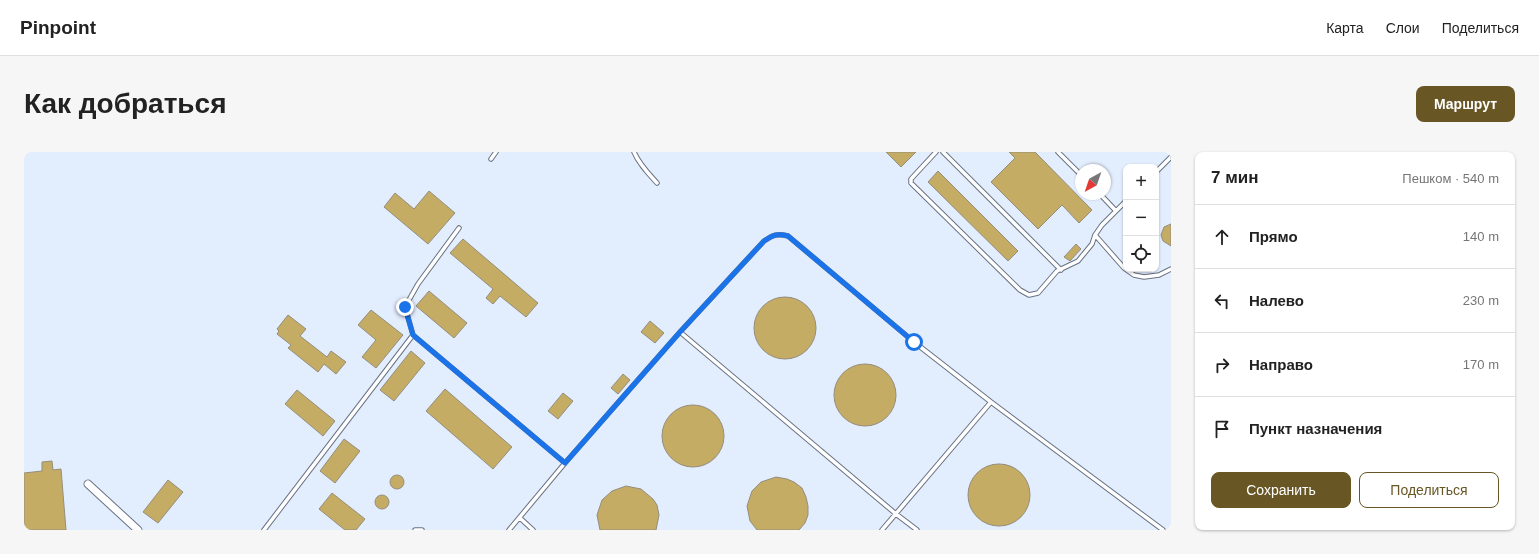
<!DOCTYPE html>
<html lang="ru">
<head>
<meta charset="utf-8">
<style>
  body { margin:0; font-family:Helvetica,sans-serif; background:#f6f6f6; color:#222 }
  .controls { position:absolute; right:12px; top:12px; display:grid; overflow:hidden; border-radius:8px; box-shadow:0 1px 3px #0004 }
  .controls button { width:36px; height:36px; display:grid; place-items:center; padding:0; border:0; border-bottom:1px solid #e0e0e0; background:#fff; color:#222; font:20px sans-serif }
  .compass { position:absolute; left:1051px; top:12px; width:36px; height:36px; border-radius:50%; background:#fff; box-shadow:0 1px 3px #0004; rotate:220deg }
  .stop { position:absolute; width:12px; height:12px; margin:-9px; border:3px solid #1a73e8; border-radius:50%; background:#fff }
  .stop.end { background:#1a73e8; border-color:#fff; box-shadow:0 1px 4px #0008 }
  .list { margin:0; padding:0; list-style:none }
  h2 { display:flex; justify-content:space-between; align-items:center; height:52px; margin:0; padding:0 16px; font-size:17px }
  h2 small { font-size:13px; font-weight:400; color:#767676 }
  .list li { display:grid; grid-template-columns:26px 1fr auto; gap:12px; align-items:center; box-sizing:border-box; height:64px; padding:0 16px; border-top:1px solid #e0e0e0 }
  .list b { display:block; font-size:15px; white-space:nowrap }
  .list em { font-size:13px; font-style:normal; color:#767676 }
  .actions { display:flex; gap:8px; padding:12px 16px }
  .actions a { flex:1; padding:9px 0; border:1px solid #685624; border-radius:8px; text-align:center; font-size:14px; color:#685624 }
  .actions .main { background:#685624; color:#fff }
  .icon { flex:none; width:22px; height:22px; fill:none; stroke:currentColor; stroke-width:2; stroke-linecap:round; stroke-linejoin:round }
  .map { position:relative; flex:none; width:1147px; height:378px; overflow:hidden; border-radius:8px }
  header { display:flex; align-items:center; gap:24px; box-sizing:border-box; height:56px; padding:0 20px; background:#fff; border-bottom:1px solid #e0e0e0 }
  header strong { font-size:19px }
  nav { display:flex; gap:22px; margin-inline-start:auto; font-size:14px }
  .intro { display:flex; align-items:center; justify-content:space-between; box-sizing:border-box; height:96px; padding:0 24px }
  h1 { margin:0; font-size:28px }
  .button { padding:10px 18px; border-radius:8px; background:#685624; color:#fff; font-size:14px; font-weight:700 }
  main { display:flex; gap:24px; padding:0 24px }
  aside { flex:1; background:#fff; border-radius:8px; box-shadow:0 1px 3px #0004 }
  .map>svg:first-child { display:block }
  .building { fill:#c5ac65; stroke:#948d7c }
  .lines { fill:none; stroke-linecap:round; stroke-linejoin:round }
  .lane-casing { stroke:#697281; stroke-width:5.5 }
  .street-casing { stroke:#697281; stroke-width:9 }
  .lane { stroke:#fff; stroke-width:3.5 }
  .street { stroke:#fff; stroke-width:7 }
  .route { stroke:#1a73e8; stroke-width:5 }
</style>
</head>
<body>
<header>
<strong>Pinpoint</strong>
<nav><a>Карта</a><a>Слои</a><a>Поделиться</a></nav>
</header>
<div class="intro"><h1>Как добраться</h1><a class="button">Маршрут</a></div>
<main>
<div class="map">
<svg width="1147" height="378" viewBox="0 0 1147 378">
  <rect width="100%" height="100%" fill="#e2edfe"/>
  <path class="building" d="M862 0H892L877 15Z
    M985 0H1011L1068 58 1055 71 1038 53 1014 77 967 30 991 6Z
    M914 19 994 99 984 109 904 30Z
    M405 39 431 61 404 92 360 55 371 41 390 57Z
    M1147 72V94L1139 89 1137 83 1140 75Z
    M439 87 514 151 502 165 476 144 469 152 462 146 469 137 426 101Z
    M1052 92 1057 97 1046 109 1040 105Z
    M405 139 443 171 430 186 392 154Z
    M730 176a31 31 0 1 1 62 0a31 31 0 1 1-62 0Z
    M347 158 379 183 352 216 338 205 352 188 334 173Z
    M264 163 282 177 276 184 303 205 307 199 322 210 312 222 300 212 294 220 264 196 267 193 253 182 255 179 253 177Z
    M626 169 640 181 631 191 617 180Z
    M387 199 401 211 370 249 356 238Z
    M810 243a31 31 0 1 1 62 0a31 31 0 1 1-62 0Z
    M599 222 606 228 594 242 587 236Z
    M421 237 488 295 469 317 402 259Z
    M273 238 311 269 299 284 261 252Z
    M539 241 549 249 534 267 524 259Z
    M638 284a31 31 0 1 1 62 0a31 31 0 1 1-62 0Z
    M320 287 336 299 311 331 296 319Z
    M28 309 29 318 37 317 42 378H0V321L18 319V310Z
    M944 343a31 31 0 1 1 62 0a31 31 0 1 1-62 0Z
    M366 330a7 7 0 1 1 14 0a7 7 0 1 1-14 0Z
    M752 325 763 327 770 330 778 336 782 345 784 354V363L781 371 775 378H733L726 369 723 354 728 339 737 330Z
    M144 328 159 340 134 371 119 360Z
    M602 334 617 337 629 347 633 353 635 363 632 378H576L573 363 578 348 588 339Z
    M308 341 341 367 332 378H321L295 357Z
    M351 350a7 7 0 1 1 14 0a7 7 0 1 1-14 0Z"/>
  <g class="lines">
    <defs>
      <path id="lane" d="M610 0C615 12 624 21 633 31
        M912 0 887 27V31L996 138 1005 143 1014 141 1033 119 1054 109 1068 92 1071 83 1078 73 1102 49
        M919 0 1037 118
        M1034 0 1057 23
        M467 7 472 0
        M1132 20 1147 5
        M1076 42 1092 59
        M1071 83 1100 116 1110 123 1120 125 1135 123 1147 117
        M656 180 872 362 893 378
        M389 183 541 311
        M496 366 509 378
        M240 378 389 183 381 155 394 132 435 76
        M391 378H398
        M485 378 541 311 656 180 740 89C749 83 753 81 764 84L890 190 967 250 1139 378
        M858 378 967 250"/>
      <path id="street" d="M64 332 114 378"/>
    </defs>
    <use href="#lane" class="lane-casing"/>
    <use href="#street" class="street-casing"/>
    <use href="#lane" class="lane"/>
    <use href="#street" class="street"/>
  </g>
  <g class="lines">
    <path class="route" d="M381 155 389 183 541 311 656 180 740 89C749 83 753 81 764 84L890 190"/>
  </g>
</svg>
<div class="controls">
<button>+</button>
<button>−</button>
<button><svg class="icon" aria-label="locate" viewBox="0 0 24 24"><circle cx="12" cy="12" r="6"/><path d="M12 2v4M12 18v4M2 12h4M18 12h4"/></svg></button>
</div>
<svg class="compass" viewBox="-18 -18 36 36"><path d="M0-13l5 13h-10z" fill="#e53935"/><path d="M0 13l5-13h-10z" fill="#767676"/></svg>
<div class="stop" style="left:890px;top:190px"></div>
<div class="stop end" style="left:381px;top:155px"></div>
</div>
<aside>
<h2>7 мин<small>Пешком · 540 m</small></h2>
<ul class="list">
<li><svg class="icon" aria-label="ahead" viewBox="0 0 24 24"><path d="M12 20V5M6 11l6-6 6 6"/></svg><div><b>Прямо</b></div><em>140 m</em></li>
<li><svg class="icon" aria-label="left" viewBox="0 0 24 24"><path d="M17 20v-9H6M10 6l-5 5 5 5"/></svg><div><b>Налево</b></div><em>230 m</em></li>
<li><svg class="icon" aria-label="right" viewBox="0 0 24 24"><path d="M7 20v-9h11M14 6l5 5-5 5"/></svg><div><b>Направо</b></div><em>170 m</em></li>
<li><svg class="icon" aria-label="arrive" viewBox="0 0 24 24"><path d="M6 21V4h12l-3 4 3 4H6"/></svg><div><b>Пункт назначения</b></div></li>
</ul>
<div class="actions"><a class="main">Сохранить</a><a>Поделиться</a></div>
</aside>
</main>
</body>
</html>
